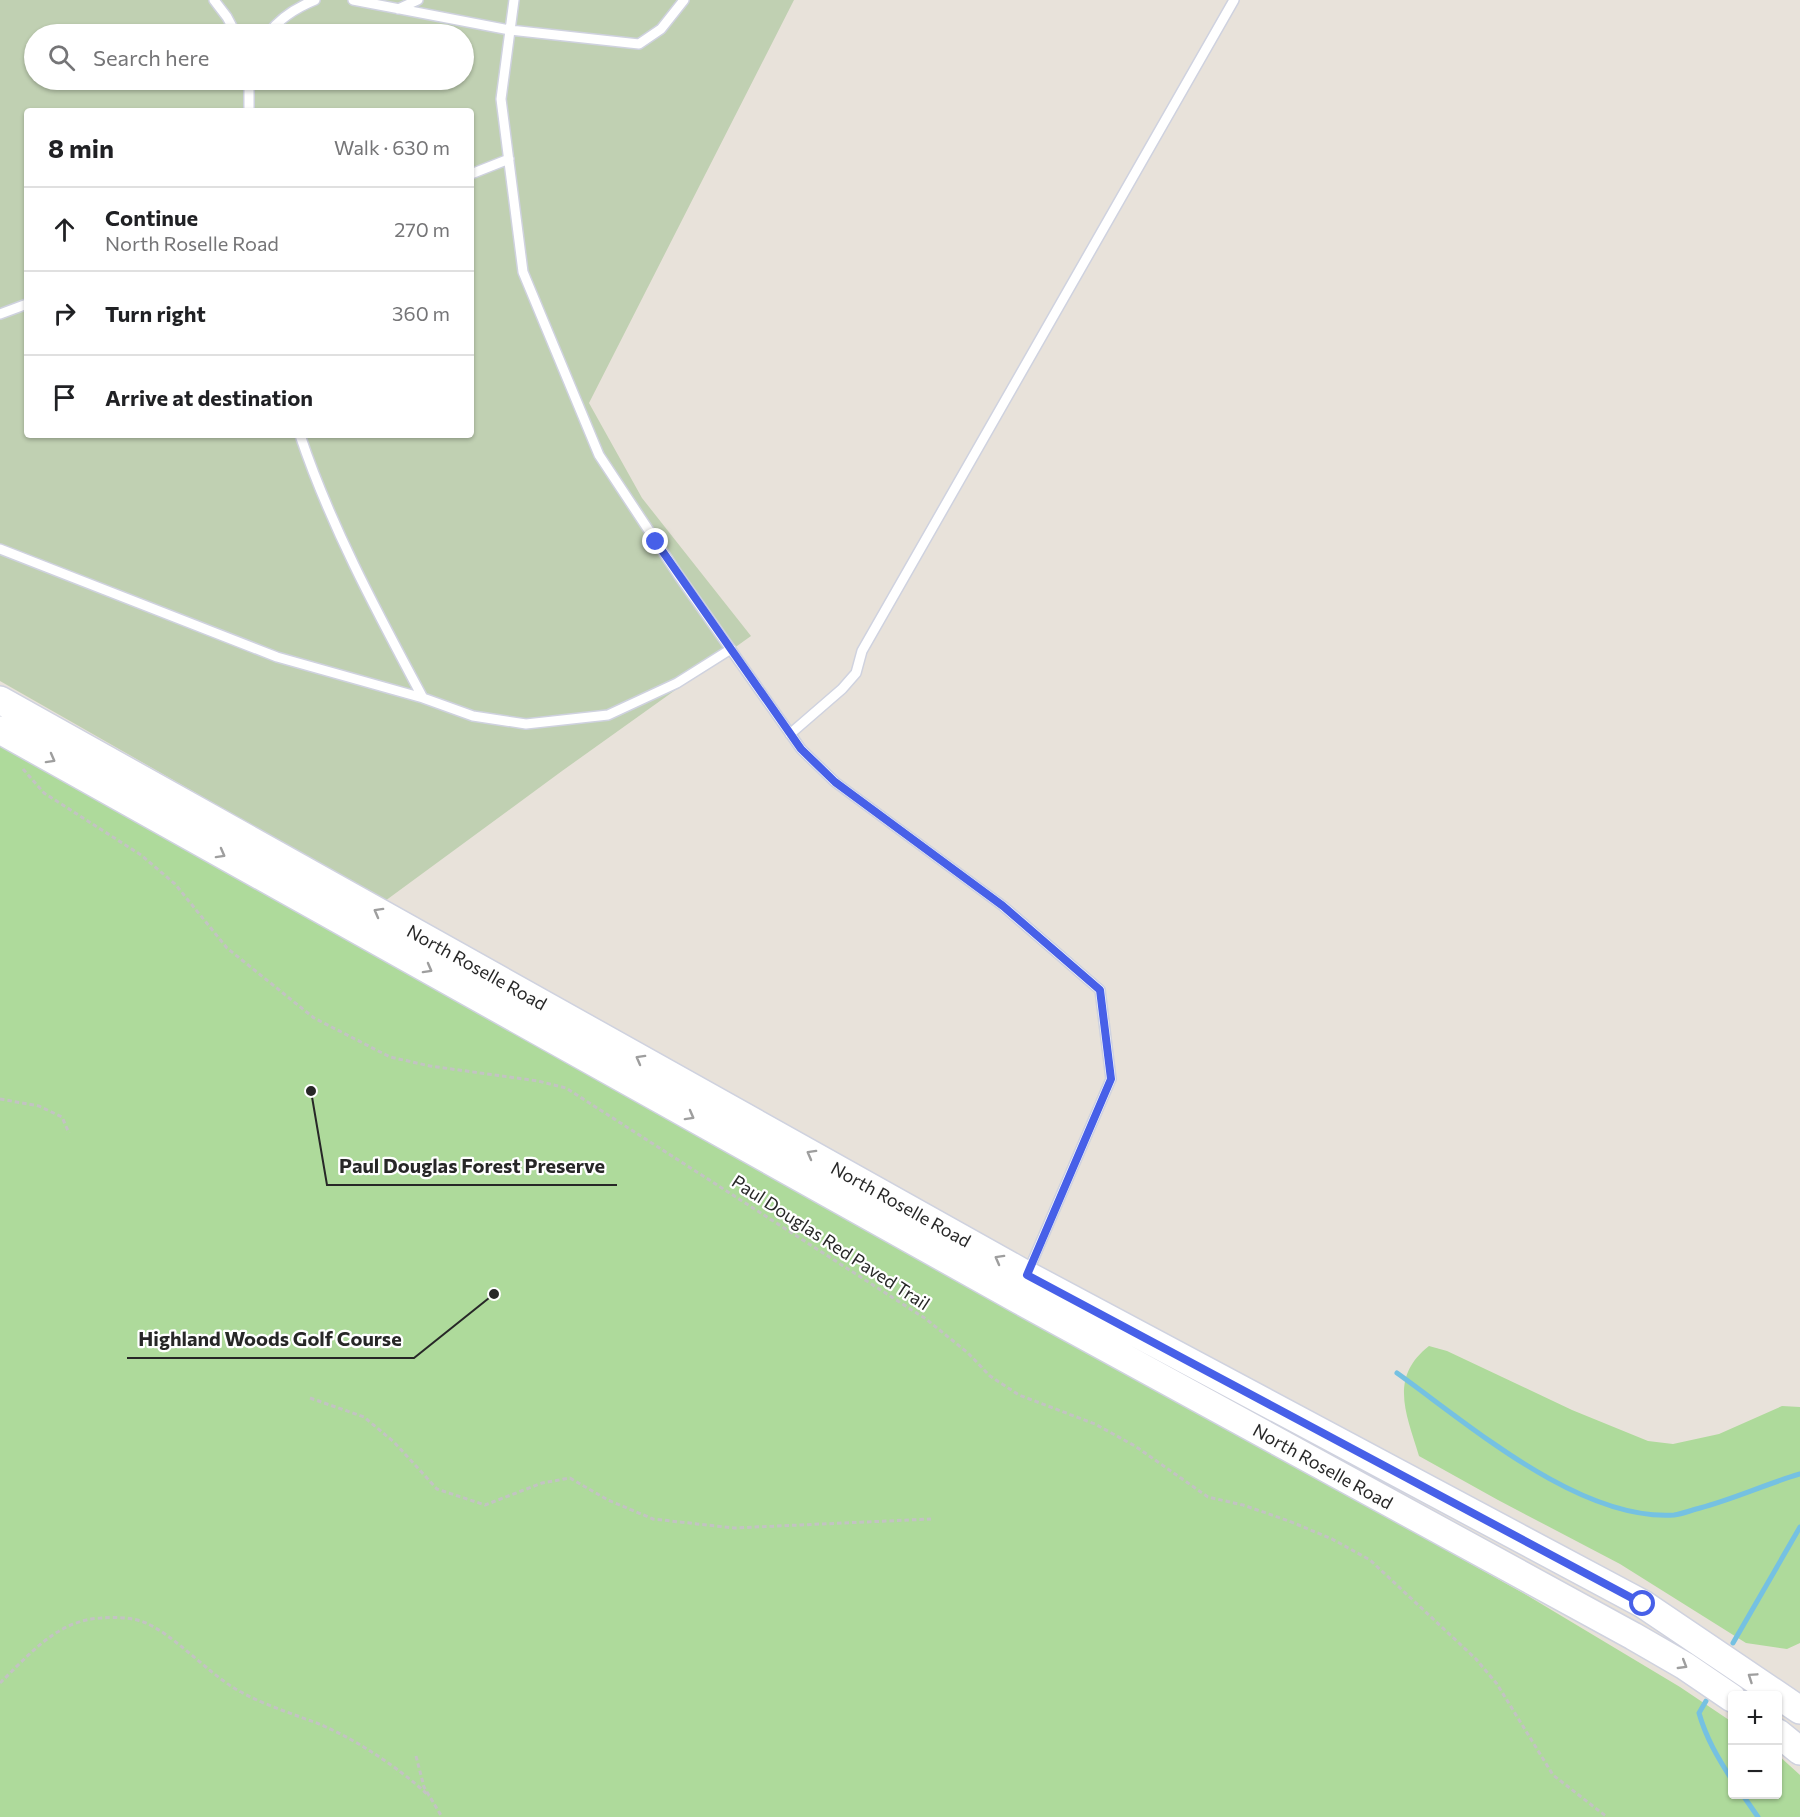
<!DOCTYPE html>
<html lang="en">
<head>
<meta charset="utf-8">
<style>
  body { margin:0; font-family:Commissioner,sans-serif; background:#f6f6f6; color:#202124 }
  .controls { position:absolute; right:18px; bottom:18px; display:grid; overflow:hidden; border-radius:6px; box-shadow:0 2px 4px #0004 }
  .controls button { width:54px; height:54px; display:grid; place-items:center; padding:0; border:0; border-bottom:2px solid #e0e0e0; background:#fff; color:#202124; font:30px sans-serif }
  .stop { position:absolute; width:18px; height:18px; margin:-14px; border:4px solid #4760e8; border-radius:50%; background:#fff }
  .stop.end { background:#4760e8; border-color:#fff; box-shadow:0 2px 6px #0008 }
  .list { margin:0; padding:0; list-style:none }
  h2 { display:flex; justify-content:space-between; align-items:center; height:78px; margin:0; padding:0 24px; font-size:26px }
  h2 small { font-size:20px; font-weight:400; color:#757577 }
  .list li { display:grid; grid-template-columns:39px 1fr auto; gap:18px; align-items:center; box-sizing:border-box; height:84px; padding:0 24px; border-top:2px solid #e0e0e0 }
  .list b { display:block; font-size:22px; white-space:nowrap }
  .list p { margin:0; font-size:20px; white-space:nowrap; color:#757577 }
  .list em { font-size:20px; font-style:normal; color:#757577 }
  .icon { flex:none; width:33px; height:33px; fill:none; stroke:currentColor; stroke-width:2; stroke-linecap:round; stroke-linejoin:round }
  .map { position:relative; flex:none; width:1800px; height:1817px; overflow:hidden }
  .search { position:absolute; background:#fff; box-shadow:0 2px 4px #0004; left:24px; top:24px; width:450px; height:66px; display:flex; align-items:center; gap:15px; box-sizing:border-box; padding:0 21px; border-radius:33px; color:#757577; font-size:22px }
  .panel { position:absolute; background:#fff; box-shadow:0 2px 4px #0004; left:24px; top:108px; width:450px; height:330px; border-radius:6px }
  .map>svg:first-child { display:block }
  .green { fill:#aeda9b }
  .cemetery { fill:#c0d0b2; fill-rule:evenodd }
  .lines { fill:none; stroke-linecap:round; stroke-linejoin:round }
  .stream { stroke:#75c1e2; stroke-width:5 }
  .lane-casing { stroke:#cfd2df; stroke-width:12 }
  .secondary-casing { stroke:#cfd2df; stroke-width:30 }
  .path { stroke:#c3c3c3; stroke-width:3; stroke-dasharray:4.5 3; stroke-linecap:butt }
  .lane { stroke:#fff; stroke-width:9 }
  .secondary { stroke:#fff; stroke-width:27 }
  .oneway { stroke:#9e9e9e }
  .route { stroke:#4760e8; stroke-width:8 }
  .labels { text-anchor:middle; dominant-baseline:central; stroke-width:4.5; stroke-linejoin:round; paint-order:stroke }
  .street-label { font-size:18px; fill:#272727; stroke:#fff }
  .leader { fill:none; stroke:#272727; stroke-width:2 }
  .callout-dot { fill:#272727; stroke:#fff; stroke-width:2 }
  .callout-label { font-size:20px; text-anchor:middle; font-weight:bold; fill:#272727; stroke:#fff; stroke-width:4.5; stroke-linejoin:round; paint-order:stroke }
</style>
</head>
<body>
<div class="map">
<svg width="1800" height="1817" viewBox="0 0 1800 1817">
  <rect width="100%" height="100%" fill="#e8e2da"/>
  <path class="green" d="M0 700 1017 1311 1523 1593 1680 1687 1732 1722V1794H1778V1755L1800 1775V1817H0Z
    M1429 1346 1447 1351 1572 1410 1648 1441 1673 1444 1719 1434 1782 1406 1800 1407V1643L1787 1649 1746 1643 1620 1564 1498 1500 1419 1456C1407 1415 1388 1378 1429 1346Z"/>
  <path class="cemetery" d="M0 0H794L589 403 642 498 751 636 562 771 385 901 0 681ZM34 34H464V80H34ZM27 111H471V435H27Z"/>
  <g class="lines">
    <path class="stream" d="M1397 1373C1471 1426 1580 1521 1674 1515 1682 1514 1692 1510 1700 1508 1734 1499 1766 1484 1800 1474
      M1733 1643 1800 1527
      M1706 1701 1699 1713C1706 1738 1718 1758 1732 1780
      M1742 1794 1758 1817"/>
    <defs>
      <path id="lane" d="M214 0 227 17 236 34
        M353 0 510 30 639 44 661 29 684 0
        M514 0 501 99 523 272 599 455 679 576 801 749 835 782 1003 906 1100 990 1111 1079 1028 1272
        M398 9 418 0
        M268 34C279 19 298 7 315 0
        M249 111V80
        M471 174 509 159
        M0 314 27 304
        M300 435C331 527 377 612 423 698
        M0 549 277 657 423 698 473 716 526 724 608 715 677 683 731 649
        M790 734 842 689 856 673 862 651 1234 0"/>
      <path id="secondary" d="M0 700 1027 1275 1643 1604 1800 1710
        M0 730 1019 1300 1633 1636 1685 1666 1732 1698
        M1778 1733 1800 1751"/>
    </defs>
    <use href="#lane" class="lane-casing"/>
    <use href="#secondary" class="secondary-casing"/>
    <path class="path" d="M23 769 44 793 141 855 175 884 227 948 314 1018 390 1057 430 1066 538 1081 566 1088 926 1319 968 1353 990 1376 1019 1395 1095 1424 1135 1446 1208 1497 1243 1505 1289 1521 1332 1539 1370 1560 1476 1659 1497 1684 1553 1775 1607 1817
      M0 1099 39 1106 62 1117 69 1133
      M310 1398 364 1417 394 1442 437 1489 485 1505 542 1483 570 1478 608 1500 653 1519 734 1528 931 1519
      M0 1683C29 1655 57 1620 101 1618 115 1617 132 1617 146 1623 175 1636 205 1670 234 1688 259 1703 287 1712 314 1722 351 1736 400 1768 429 1796
      M416 1756 424 1787 442 1817"/>
    <use href="#lane" class="lane"/>
    <use href="#secondary" class="secondary"/>
  </g>
  <defs><path id="oneway-chevron" d="M-2-3.5L2.5 0L-2 3.5" fill="none" stroke-width="1.6" stroke-linecap="round" stroke-linejoin="round" transform="scale(1.5)"/></defs>
  <g class="oneway">
    <use href="#oneway-chevron" transform="translate(51 759) rotate(29)"/>
    <use href="#oneway-chevron" transform="translate(221 854) rotate(29)"/>
    <use href="#oneway-chevron" transform="translate(378 912) rotate(-151)"/>
    <use href="#oneway-chevron" transform="translate(428 969) rotate(29)"/>
    <use href="#oneway-chevron" transform="translate(640 1059) rotate(-151)"/>
    <use href="#oneway-chevron" transform="translate(690 1116) rotate(29)"/>
    <use href="#oneway-chevron" transform="translate(811 1154) rotate(-151)"/>
    <use href="#oneway-chevron" transform="translate(999 1259) rotate(-151)"/>
    <use href="#oneway-chevron" transform="translate(1683 1665) rotate(31)"/>
    <use href="#oneway-chevron" transform="translate(1752 1677) rotate(-146)"/>
  </g>
  <g class="lines">
    <path class="route" d="M656 542 801 749 835 782 1003 906 1100 990 1111 1079 1027 1275 1643 1604"/>
  </g>
  <g class="labels">
    <g class="street-label">
      <text transform="translate(477 967) rotate(29)">North Roselle Road</text>
      <text transform="translate(901 1204) rotate(29)">North Roselle Road</text>
      <text transform="translate(831 1242) rotate(33)">Paul Douglas Red Paved Trail</text>
      <text transform="translate(1323 1466) rotate(29)">North Roselle Road</text>
    </g>
  </g>
  <path class="leader" d="M311 1091L327 1185H617M494 1294L414 1358H127"/>
  <g class="callout-dot">
    <circle cx="311" cy="1091" r="6"/>
    <circle cx="494" cy="1294" r="6"/>
  </g>
  <g class="callout-label">
    <text x="472" y="1173">Paul Douglas Forest Preserve</text>
    <text x="270" y="1346">Highland Woods Golf Course</text>
  </g>
</svg>
<div class="controls">
<button>+</button>
<button>−</button>
</div>
<div class="stop" style="left:1643px;top:1604px"></div>
<div class="stop end" style="left:656px;top:542px"></div>
<div class="search"><svg class="icon" aria-label="search" viewBox="0 0 24 24"><circle cx="10" cy="10" r="6"/><path d="M15 15l6 6"/></svg>Search here</div>
<section class="panel">
<h2>8 min<small>Walk · 630 m</small></h2>
<ul class="list">
<li><svg class="icon" aria-label="ahead" viewBox="0 0 24 24"><path d="M12 20V5M6 11l6-6 6 6"/></svg><div><b>Continue</b><p>North Roselle Road</p></div><em>270 m</em></li>
<li><svg class="icon" aria-label="right" viewBox="0 0 24 24"><path d="M7 20v-9h11M14 6l5 5-5 5"/></svg><div><b>Turn right</b></div><em>360 m</em></li>
<li><svg class="icon" aria-label="arrive" viewBox="0 0 24 24"><path d="M6 21V4h12l-3 4 3 4H6"/></svg><div><b>Arrive at destination</b></div></li>
</ul>
</section>
</div>
</body>
</html>
